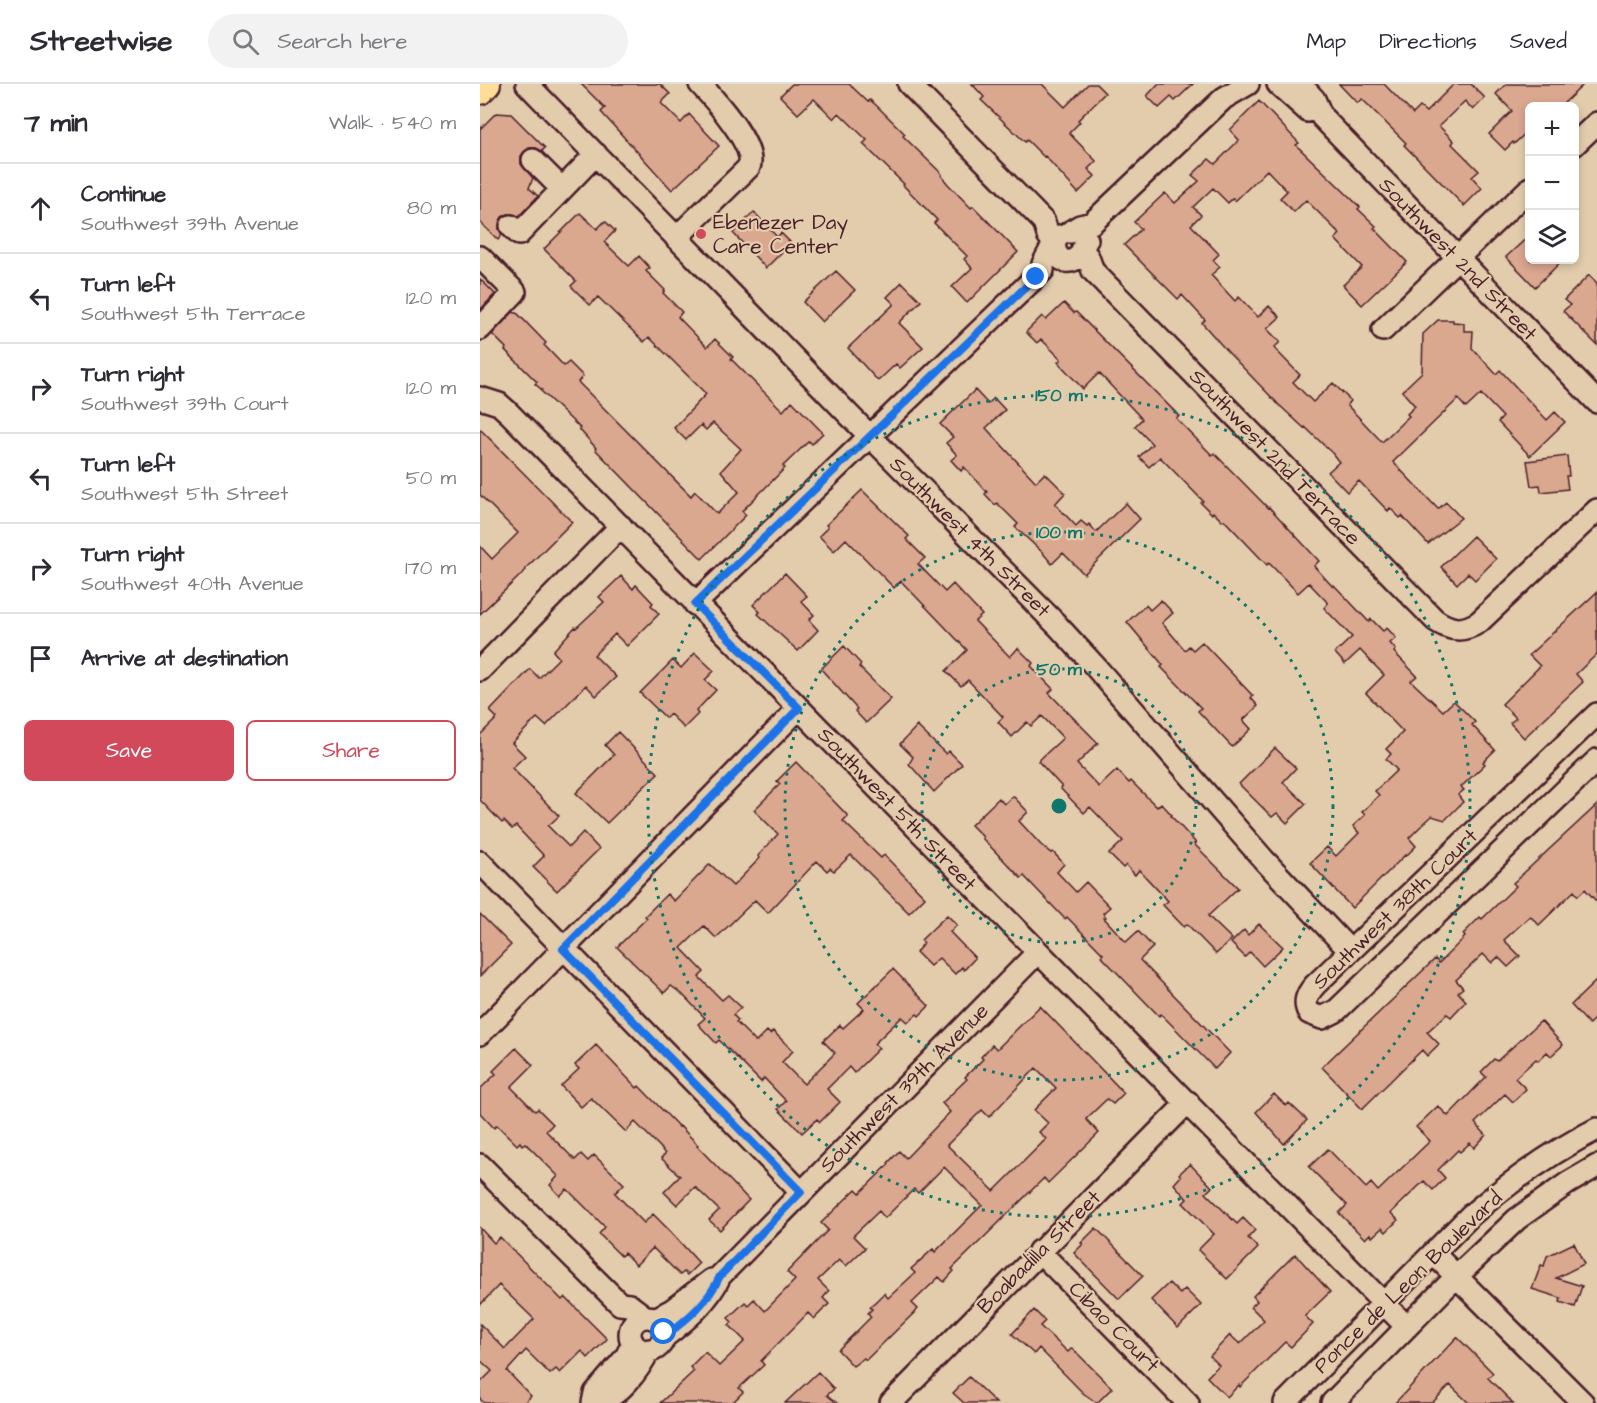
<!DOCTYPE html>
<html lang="en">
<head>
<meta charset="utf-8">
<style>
  body { margin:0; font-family:"Architects Daughter",sans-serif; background:#f2f2f3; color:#2b2b33 }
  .controls { position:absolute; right:18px; top:18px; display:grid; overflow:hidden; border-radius:9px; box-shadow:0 3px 9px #0003 }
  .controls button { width:54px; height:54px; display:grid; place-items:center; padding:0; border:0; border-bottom:2px solid #e1e1e2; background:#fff; color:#2b2b33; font:30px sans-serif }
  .stop { position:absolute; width:18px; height:18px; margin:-14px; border:4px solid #1a73e8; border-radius:50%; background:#fff }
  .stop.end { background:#1a73e8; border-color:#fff; box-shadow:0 2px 6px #0008 }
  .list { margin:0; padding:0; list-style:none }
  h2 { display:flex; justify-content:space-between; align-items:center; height:78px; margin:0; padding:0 24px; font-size:26px }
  h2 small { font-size:20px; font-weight:400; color:#7c7c81 }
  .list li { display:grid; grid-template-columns:39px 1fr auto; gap:18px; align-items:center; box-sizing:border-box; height:90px; padding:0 24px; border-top:2px solid #e1e1e2 }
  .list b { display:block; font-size:22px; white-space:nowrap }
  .list p { margin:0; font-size:20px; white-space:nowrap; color:#7c7c81 }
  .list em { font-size:20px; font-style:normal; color:#7c7c81 }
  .actions { display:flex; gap:12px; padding:18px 24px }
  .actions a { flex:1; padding:14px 0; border:2px solid #d1495b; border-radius:9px; text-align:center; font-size:21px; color:#d1495b }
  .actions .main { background:#d1495b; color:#fff }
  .icon { flex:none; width:33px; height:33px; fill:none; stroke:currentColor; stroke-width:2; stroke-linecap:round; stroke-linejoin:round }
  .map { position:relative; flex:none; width:1117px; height:1319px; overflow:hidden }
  header { display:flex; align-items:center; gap:36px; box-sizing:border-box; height:84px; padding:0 30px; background:#fff; border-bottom:2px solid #e1e1e2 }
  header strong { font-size:28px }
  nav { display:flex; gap:33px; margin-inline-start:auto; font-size:21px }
  .search { width:420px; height:54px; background:#f2f2f3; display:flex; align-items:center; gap:15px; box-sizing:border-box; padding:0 21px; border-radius:33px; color:#7c7c81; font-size:22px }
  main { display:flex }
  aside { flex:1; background:#fff }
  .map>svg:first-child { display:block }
  .building { fill:#daa78f; stroke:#4a1f2b; stroke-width:1.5; fill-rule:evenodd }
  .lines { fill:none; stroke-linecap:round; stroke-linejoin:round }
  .minor-casing { stroke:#4a1f2b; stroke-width:26 }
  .major-casing { stroke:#4a1f2b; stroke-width:30 }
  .minor { stroke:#e3ccac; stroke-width:21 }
  .major { stroke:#ffdd96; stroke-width:26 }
  .route { stroke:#1a73e8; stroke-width:8 }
  .ring { fill:none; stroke:#0f766e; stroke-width:3; stroke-dasharray:3 6 }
  .poi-dot { fill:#d1495b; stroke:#e3ccac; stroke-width:2 }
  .labels { text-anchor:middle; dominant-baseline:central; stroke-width:4.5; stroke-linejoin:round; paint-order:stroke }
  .poi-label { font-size:21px; fill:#4a1f2b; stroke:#e3ccac; text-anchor:start }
  .street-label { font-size:21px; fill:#4a1f2b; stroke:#e3ccac }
  .centre { fill:#0f766e; stroke:#e3ccac; stroke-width:3 }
  .ring-label { font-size:18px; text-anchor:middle; font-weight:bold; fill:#0f766e; stroke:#e3ccac; stroke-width:4.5; stroke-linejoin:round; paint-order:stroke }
</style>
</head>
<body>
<header>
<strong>Streetwise</strong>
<div class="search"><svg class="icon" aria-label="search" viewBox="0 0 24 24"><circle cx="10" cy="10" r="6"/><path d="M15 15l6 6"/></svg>Search here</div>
<nav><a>Map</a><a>Directions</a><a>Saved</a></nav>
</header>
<main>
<aside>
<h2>7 min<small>Walk · 540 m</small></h2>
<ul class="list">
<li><svg class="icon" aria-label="ahead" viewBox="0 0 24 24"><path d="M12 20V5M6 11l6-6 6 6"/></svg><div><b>Continue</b><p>Southwest 39th Avenue</p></div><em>80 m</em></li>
<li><svg class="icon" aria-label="left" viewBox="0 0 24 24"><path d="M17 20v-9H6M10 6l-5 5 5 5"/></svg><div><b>Turn left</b><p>Southwest 5th Terrace</p></div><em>120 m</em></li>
<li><svg class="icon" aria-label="right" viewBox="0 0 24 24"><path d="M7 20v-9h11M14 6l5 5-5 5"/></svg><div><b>Turn right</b><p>Southwest 39th Court</p></div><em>120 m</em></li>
<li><svg class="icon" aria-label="left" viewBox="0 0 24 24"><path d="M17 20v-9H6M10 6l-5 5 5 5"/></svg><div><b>Turn left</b><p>Southwest 5th Street</p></div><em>50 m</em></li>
<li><svg class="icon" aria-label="right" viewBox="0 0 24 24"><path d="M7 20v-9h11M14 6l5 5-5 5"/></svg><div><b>Turn right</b><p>Southwest 40th Avenue</p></div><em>170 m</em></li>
<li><svg class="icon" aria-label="arrive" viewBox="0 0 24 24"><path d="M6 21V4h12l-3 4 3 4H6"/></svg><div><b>Arrive at destination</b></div></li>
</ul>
<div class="actions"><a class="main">Save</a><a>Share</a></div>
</aside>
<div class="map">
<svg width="1117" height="1319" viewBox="0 0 1117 1319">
  <rect width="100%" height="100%" fill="#e3ccac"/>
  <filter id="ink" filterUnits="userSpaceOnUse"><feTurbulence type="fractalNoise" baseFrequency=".0167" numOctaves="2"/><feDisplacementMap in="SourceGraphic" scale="12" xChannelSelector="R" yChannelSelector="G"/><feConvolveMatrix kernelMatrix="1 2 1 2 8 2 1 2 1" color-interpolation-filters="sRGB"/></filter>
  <g filter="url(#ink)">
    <path class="building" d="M101 0H180L190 10 181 19 201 39 209 30 239 62 192 106 121 28 125 24Z
      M312 0H369L388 18 390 16 397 22 425 50 423 52 462 90 461 91 467 99 491 124 493 122 538 168 487 219 472 203 492 184 484 175 487 172 454 139 457 136 423 101 424 100 383 60 387 56 359 29 354 35 334 15 318 30 300 12Z
      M492 0H562L585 23 608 0H616L625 9 598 36 600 38 589 49 616 77 608 85 615 92 598 109 565 72 564 73 547 56 545 58 501 16 504 13Z
      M678 0H713L695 17 691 13 679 24 667 12Z
      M859 0H904L933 30 940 23 946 28 974 0H991L1005 14 993 26 985 17 959 42 974 57 972 60 999 87 992 93 1002 104 984 122 924 61 926 59 882 15 877 19Z
      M1026 0H1104L1081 22H1050V45L1034 60 1033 58 1025 66 1009 50 1032 27 1016 10Z
      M779 17 819 59 816 61 880 123 878 125 896 142 894 144 927 178 882 221 863 201 882 183 855 155 860 150 826 116 814 128 800 114 807 107 787 86 755 117 753 114 748 119 733 104 713 123 721 131 711 141 739 170 733 176 740 183 731 191 755 217 759 213 778 233 789 222 800 233 787 245 800 258 794 264 820 291 813 298 833 318 853 299 871 317 867 321 902 358 929 332 927 330 935 322 922 307 942 288 943 250 958 236H973V238L984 239V247H993L992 264 1016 290 1020 286 1067 336 1075 328 1085 338 1050 372 1018 338 1023 333 1001 310 986 324 978 315 913 378 958 425 966 418 981 434 948 460 922 432 920 434 910 424 908 427 879 397 867 408 848 388 859 378 852 369 825 343 824 344 798 320 746 266 722 239 725 236 702 211 698 215 644 161 661 145 654 138 685 109 695 119 719 97 712 91 729 75 735 80 759 56 750 46Z
      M16 29 31 30 65 64 62 67 56 64H49L41 72V80L53 94 49 104 58 112 39 132 28 130 22 133 19 145 22 151 18 156 0 138V45Z
      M274 128 297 153 301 149 311 159 286 184 253 149Z
      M100 129 117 145 125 137 135 147 124 158 149 182 159 172 170 184 166 187 185 206 183 209 202 228 198 233 227 263 235 255 253 273 251 275 303 327 312 317 343 349 332 360 329 357 303 382 305 384 262 427 266 431 222 475 115 365 116 364 99 345 100 344 61 307 62 306 55 300 57 298 25 266 26 264 12 250 33 228 38 230 66 259 64 261 84 282 89 278 103 292 98 298 211 412 215 407 237 430 259 408 241 387 261 365 233 339 226 346 221 341 206 356 194 344 226 310 169 253 164 258 118 213 110 221 91 202 96 197 64 165Z
      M1050 151V176H1083L1055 203 1026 173Z
      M356 187 375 206 342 238 323 218Z
      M1109 191 1117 199V261L1083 227 1090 221 1084 216Z
      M0 195 15 210 0 226Z
      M422 198 441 217 419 239 443 263 420 284 416 280 398 297 368 264 414 220 407 213Z
      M584 219 594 229 596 228 699 332 696 334 727 366 732 371 734 369 788 424 789 423 839 477 834 482 853 503 854 501 889 538 891 535 903 547 907 544 916 554 910 559 916 566 914 568 937 592 931 597 963 627 974 617 995 638 992 641 1015 666 1003 678 1005 680 981 703 984 706 978 711 983 718 965 736 952 732 939 744 929 754 936 762 926 772 925 771 872 824 830 779 847 763 856 772 879 749 873 742 885 731 882 728 899 711 895 707 917 686 906 675 911 670 906 665 923 648 886 609 904 591 880 566 865 580 855 569 872 553 844 524 848 519 829 499 818 509 789 479 787 481 744 436 742 437 733 428 732 430 721 419 723 417 680 373 669 383 659 373 672 360 655 342 662 335 619 289 603 305 578 278 581 275 561 255 557 259 546 248 562 232 566 236Z
      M495 306 508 320 514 314 525 326 506 344 556 398 565 389 585 409 575 420 596 442 601 437 607 442 609 440 616 448 646 419 660 435 604 490 583 469 572 480 562 468 535 443 538 440 517 419 515 421 505 410 507 408 484 383 481 387 471 376 477 371 466 359 473 353 460 340Z
      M0 345 92 438 45 485 46 486 0 530V462L12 475 38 449 0 411Z
      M1087 372 1089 392H1086L1088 405 1061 408 1060 401 1051 402 1047 377Z
      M382 406 429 452 426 455 445 474 438 480 465 508 473 500 502 531 495 537 530 573 538 564 553 579 551 582 573 605 569 609 618 659 597 680 619 703 637 686 649 699 651 697 677 723 681 719 692 731 691 732 716 759 714 760 758 804 728 832 752 855 736 870 707 840 704 843 683 821 688 817 659 786 655 791 646 781 643 784 629 770 643 757 610 723 604 729 580 704 582 703 558 677 583 654 562 632 551 642 547 638 532 653 518 638 523 633 488 596 481 602 466 587 487 566 421 497 414 504 366 455 354 467 339 452 348 443 346 441Z
      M993 452 1016 475 995 496 988 489 977 500 961 483Z
      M305 489 327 512 321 517 334 531 329 536 338 546 318 567 278 530 280 528 273 521Z
      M141 492 153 505 156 501 173 519 171 521 179 530 147 562 135 550 114 571 136 593 116 612 106 601 66 642 57 634 32 659 45 672 32 684 79 732 68 742 89 763 103 748 119 765 77 807 53 783 64 772 36 742 32 745 24 737 22 739 0 716V651L17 634 10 627 50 585 59 594 79 574 73 567 95 543 96 544 124 518 119 513Z
      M1117 508V570L1096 590 1103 598 1044 654 1030 639 1036 634 1022 620 1060 582 1049 571Z
      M681 516 693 529 682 539 705 566 709 562 713 566 722 558 773 612 771 614 778 622 763 636 771 645 752 663 718 627 721 624 681 583 683 581 647 538 666 521 670 526Z
      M364 562 381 580 379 583 411 615 386 639 375 627 377 625 341 585Z
      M215 569 234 587 225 596 236 606 216 627 218 630 204 644 190 630 186 634 160 609 193 576 201 584Z
      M437 642 466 670 469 667 482 680 454 708 429 680 433 673 420 660Z
      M138 648 178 689 127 739 96 709 134 671 125 661Z
      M795 664 816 684 803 698 826 720 807 739 797 729 792 733 759 700Z
      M316 678 368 732 363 737 401 774 404 771 445 813 429 829 371 771 354 787 350 784 347 787 337 777 288 829 275 816 236 854 224 842 201 864 224 888 219 893 242 916 248 911 261 923 253 931 258 936 256 938 276 958 287 947 290 950 293 947 313 967 302 978 324 1000 355 969 343 957 360 941 363 944 384 925 378 919 413 885 449 922 439 932 437 930 428 938 422 933 394 960 399 964 374 989 369 983 347 1005 360 1018 340 1038 337 1035 322 1049 298 1025 306 1017 284 994 281 998 239 956 236 959 218 940 225 934 202 910 191 902 184 909 137 863 167 834 165 832 187 810 194 817 230 780 253 802 280 774 278 772 298 750 274 726 300 700 297 697Z
      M533 712 548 728 539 737 561 761 571 769 573 768 584 780 577 788 596 808 606 798 630 823 623 829 626 833 624 834 646 858 658 847 673 863 660 876 750 969 735 985 681 930 679 932 621 872 623 870 587 833 585 835 544 792 541 794 502 754 503 753 491 741 519 714 524 720Z
      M1117 721V818L1105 805 1098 812 1094 807 1059 841 1050 832 1024 856 1040 872 1028 883 1018 873 1012 879 1003 870 976 896 983 904 978 908 986 917 971 933 967 930 947 948 959 960 947 972 942 966 882 1025 842 983 955 875 959 879 985 853 983 850 1000 833 1002 835 1036 802 1033 799Z
      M0 830 31 861 0 892Z
      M467 831 477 841 470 848 495 874 484 886 482 883 475 890 459 874 450 882 436 868 444 859 441 856Z
      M779 840 803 863 783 882 770 868 765 873 751 859 764 846 768 851Z
      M1117 896V932L1109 940 1091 921Z
      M560 922 644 1009 633 1020 627 1015 606 1035 619 1049 568 1099 564 1094 472 1185 474 1187 464 1198 459 1193 432 1219 438 1225 386 1276 384 1274 373 1282 358 1266 391 1233 388 1229 392 1225 390 1223 404 1209 408 1214 435 1189 431 1185 453 1165 455 1168 502 1121 464 1083 438 1109 434 1105 405 1134 399 1127 373 1152 385 1164 366 1182 359 1176 338 1196 349 1207 343 1214 349 1220 334 1235 328 1229 281 1277 284 1281 259 1304 263 1308 252 1319H180L214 1287 210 1283 225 1268 239 1282 265 1257 249 1241 252 1238 248 1234 265 1218 268 1221 274 1215 285 1227 315 1196 307 1188 348 1146 341 1139 376 1105 380 1109 409 1080 408 1079 419 1067 426 1074 470 1028 462 1019 487 995 485 993 503 975 501 973 512 961 517 965ZM556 984 576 1004 554 1026 568 1039 559 1048 566 1055 514 1107 467 1061 502 1026 509 1033Z
      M1061 937 1083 961 1071 972 1067 968 1058 977 1056 975 1035 994 1046 1005 1033 1018 1025 1010 995 1039 1006 1051 994 1064 990 1059 980 1068 978 1066 958 1086 965 1094 953 1106 944 1097 911 1129 918 1136 906 1148 902 1144 892 1153 890 1150 885 1155 859 1129 867 1121 829 1083 848 1065 886 1104 891 1099 898 1107 950 1057 936 1043 958 1022 968 1032 1006 993 1001 988 1014 975 1017 977Z
      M116 961 157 1004 159 1002 199 1043 200 1042 218 1061 217 1062 269 1116 240 1146 229 1136 239 1126 215 1103 197 1121 184 1108 200 1092 181 1074 185 1070 180 1063 155 1038 146 1048 111 1014 101 1023 81 1002 99 985 95 981Z
      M36 964 53 981 31 1003 55 1027 58 1025 73 1040 66 1047 95 1076 101 1070 108 1077 114 1071 144 1100 135 1109 164 1139 173 1130 190 1147 219 1179 207 1191 204 1188 200 1191 173 1164 156 1181 144 1169 141 1172 119 1150 125 1143 87 1105 80 1112 70 1101 78 1092 45 1059 42 1061 40 1058 37 1061 17 1041 14 1044 0 1029V1005L16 990 13 987Z
      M794 1010 806 1022 809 1019 827 1036 804 1060 776 1028Z
      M710 1080 732 1103 726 1109 757 1140 763 1134 775 1146 768 1154 778 1164 747 1195 718 1166 734 1150 703 1119 707 1115 694 1100 701 1092 699 1090Z
      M0 1144 14 1159 20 1153 82 1216 85 1213 127 1255 108 1274 102 1267 80 1289 76 1285 70 1290 46 1266 27 1287 51 1312 44 1319H4L0 1315V1299L12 1287 0 1276V1240L25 1265 54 1235 19 1201 0 1221Z
      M616 1144 663 1192 639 1215 594 1169 603 1160 601 1159Z
      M1094 1159 1104 1180 1076 1194 1102 1202 1095 1223 1080 1218 1081 1214 1052 1205 1061 1181 1064 1182 1067 1172Z
      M815 1170 850 1208 825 1232 833 1240 811 1263 805 1258 760 1303 759 1301 747 1313 727 1293 739 1281 730 1272 750 1251 760 1260 784 1236 771 1223 777 1217 773 1212Z
      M689 1199 700 1210 705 1205 721 1221 698 1244 671 1216Z
      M554 1226 565 1237 560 1242 588 1268 592 1264 632 1304 617 1319 603 1309 559 1264 554 1270 532 1250Z
      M977 1253 1013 1289 1008 1294 1033 1319H989L970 1301 952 1319H915Z
      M338 1288 354 1305 347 1311 357 1319H305Z
      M489 1293 516 1319H484L473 1309Z"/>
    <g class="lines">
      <defs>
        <path id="minor" d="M47 0 373 335 577 541 613 580 784 776 870 867
          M429 0 564 138 568 151 574 159
          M798 0 828 27
          M820 0 834 15 842 33 1117 318
          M1094 61 1117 39
          M53 76 82 105
          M31 142 39 150 116 70
          M590 148 600 142 612 139 744 14 768 0
          M578 152C568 166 583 186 598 173 603 169 603 161 607 156
          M196 154 269 83C278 63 234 15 220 0
          M602 166 608 173 613 187 955 536C971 547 983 548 999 538L1117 426
          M0 173 35 208 0 245
          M903 246 1050 104
          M0 314 19 320 29 329 927 1243
          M215 520 563 186V180L573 161
          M0 586 141 442
          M1117 630 835 901C827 910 823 918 829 929L842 934 856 927 1117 676
          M0 778 321 1108
          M0 950 319 624
          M0 1081 140 1220 149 1221 165 1233
          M559 1167 708 1319
          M953 1169 1103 1319
          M150 1250a17 17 0 1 1 34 0a17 17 0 1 1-34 0Z
          M175 1235 192 1226 231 1196
          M183 1254C206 1236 228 1218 240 1192L558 868
          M113 1319 115 1309 146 1273 153 1259
          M116 1319C139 1313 159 1286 169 1266
          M411 1319 708 1018
          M805 1319 991 1131C1030 1098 1071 1068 1117 1045
          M852 1319 977 1192 1037 1135 1088 1099 1117 1082"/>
        <path id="major" d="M0 7 7 0"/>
      </defs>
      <use href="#minor" class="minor-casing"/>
      <use href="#major" class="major-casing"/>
      <use href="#minor" class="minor"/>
      <use href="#major" class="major"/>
    </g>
  </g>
  <g class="lines" filter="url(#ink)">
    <path class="route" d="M184 1248 183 1254C206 1236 228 1219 240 1192L321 1108 83 865 319 624 215 520 556 193"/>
  </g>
  <g class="ring">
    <circle cx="579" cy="722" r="137"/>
    <circle cx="579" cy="722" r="274"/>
    <circle cx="579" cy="722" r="411"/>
  </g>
  <circle class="poi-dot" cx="221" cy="150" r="6"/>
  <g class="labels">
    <g class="poi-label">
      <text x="233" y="138">Ebenezer Day<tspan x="233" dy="24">Care Center</tspan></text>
    </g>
    <g class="street-label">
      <text transform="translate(978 175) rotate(46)">Southwest 2nd Street</text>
      <text transform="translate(795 373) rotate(46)">Southwest 2nd Terrace</text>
      <text transform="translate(490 453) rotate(45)">Southwest 4th Street</text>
      <text transform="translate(417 725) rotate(46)">Southwest 5th Street</text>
      <text transform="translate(915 825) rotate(-44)">Southwest 38th Court</text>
      <text transform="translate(424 1004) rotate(-45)">Southwest 39th Avenue</text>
      <text transform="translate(559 1168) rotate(-45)">Boabadilla Street</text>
      <text transform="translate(928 1198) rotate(-44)">Ponce de Leon Boulevard</text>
      <text transform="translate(634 1243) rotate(45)">Cibao Court</text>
    </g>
  </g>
  <circle cx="579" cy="722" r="9" class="centre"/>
  <g class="ring-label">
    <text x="579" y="317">150 m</text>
    <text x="579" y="454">100 m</text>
    <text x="579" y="591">50 m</text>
  </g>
</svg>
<div class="controls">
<button>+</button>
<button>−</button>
<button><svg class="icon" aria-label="layers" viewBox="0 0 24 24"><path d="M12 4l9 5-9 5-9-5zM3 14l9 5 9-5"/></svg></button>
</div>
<div class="stop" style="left:184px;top:1248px"></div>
<div class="stop end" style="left:556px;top:193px"></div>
</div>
</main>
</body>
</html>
